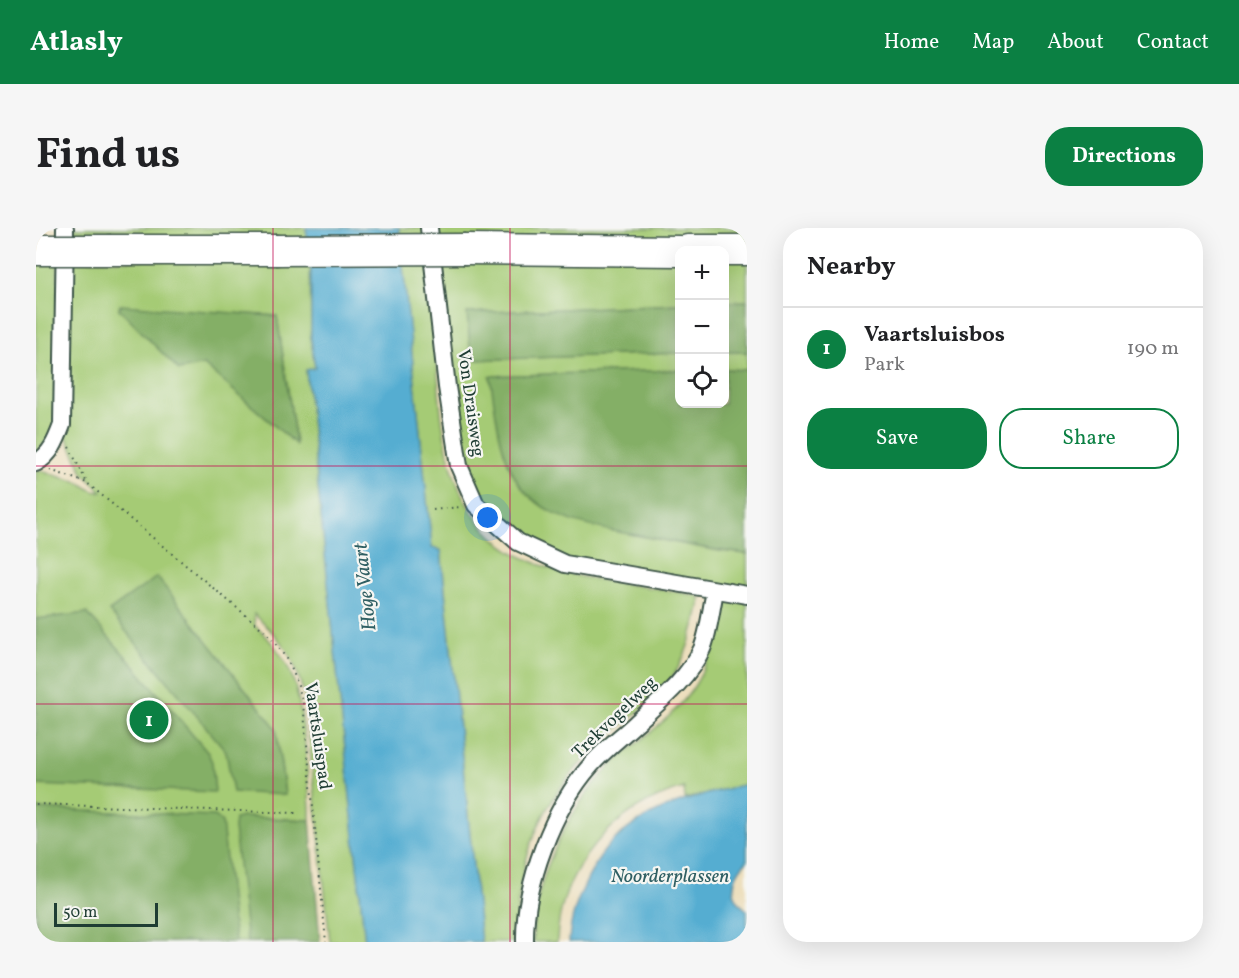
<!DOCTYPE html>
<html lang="en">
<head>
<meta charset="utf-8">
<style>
  body { margin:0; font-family:Vollkorn,serif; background:#f6f6f6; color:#202124 }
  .controls { position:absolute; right:18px; top:18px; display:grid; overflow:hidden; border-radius:12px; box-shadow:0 6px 24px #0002 }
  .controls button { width:54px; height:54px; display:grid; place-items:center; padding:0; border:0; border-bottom:2px solid #e0e0e0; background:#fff; color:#202124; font:30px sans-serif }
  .scale { position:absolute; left:18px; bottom:15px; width:104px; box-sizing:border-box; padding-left:6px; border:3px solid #1f3d34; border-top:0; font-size:16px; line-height:21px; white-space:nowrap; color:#1f3d34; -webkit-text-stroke:4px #f6f6f2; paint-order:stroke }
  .you { position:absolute; left:452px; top:290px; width:21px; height:21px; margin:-15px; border:4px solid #fff; border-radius:50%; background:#1a73e8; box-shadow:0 0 0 9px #1a73e833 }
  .badge { display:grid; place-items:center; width:39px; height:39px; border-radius:50%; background:#0b8043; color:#fff; font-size:20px; font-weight:700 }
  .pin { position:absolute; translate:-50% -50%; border:3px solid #fff; box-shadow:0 2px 6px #0006 }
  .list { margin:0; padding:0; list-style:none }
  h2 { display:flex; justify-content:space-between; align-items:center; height:78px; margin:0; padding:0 24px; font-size:26px }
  h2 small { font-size:20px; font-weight:400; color:#757577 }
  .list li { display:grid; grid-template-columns:39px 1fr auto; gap:18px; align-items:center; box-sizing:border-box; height:84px; padding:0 24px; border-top:2px solid #e0e0e0 }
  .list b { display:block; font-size:22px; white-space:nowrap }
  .list p { margin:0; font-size:20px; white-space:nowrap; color:#757577 }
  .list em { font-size:20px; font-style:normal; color:#757577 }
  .actions { display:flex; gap:12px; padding:18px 24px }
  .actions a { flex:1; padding:14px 0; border:2px solid #0b8043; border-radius:24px; text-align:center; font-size:21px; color:#0b8043 }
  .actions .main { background:#0b8043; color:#fff }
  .icon { flex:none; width:33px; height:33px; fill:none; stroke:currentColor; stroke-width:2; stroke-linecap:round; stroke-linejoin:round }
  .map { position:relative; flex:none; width:711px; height:714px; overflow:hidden; border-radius:24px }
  header { display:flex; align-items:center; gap:36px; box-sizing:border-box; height:84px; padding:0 30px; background:#0b8043; color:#fff }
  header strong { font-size:28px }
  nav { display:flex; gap:33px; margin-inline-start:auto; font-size:21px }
  .intro { display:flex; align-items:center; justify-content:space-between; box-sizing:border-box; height:144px; padding:0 36px }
  h1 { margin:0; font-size:42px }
  .button { padding:15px 27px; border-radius:24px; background:#0b8043; color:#fff; font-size:21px; font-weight:700 }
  main { display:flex; gap:36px; padding:0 36px }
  aside { flex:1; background:#fff; border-radius:24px; box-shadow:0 6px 24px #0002 }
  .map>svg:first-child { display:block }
  .green { fill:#a5cb75; stroke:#628454; stroke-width:1.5; fill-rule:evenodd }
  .forest { fill:#84af66; stroke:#52764d; stroke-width:1.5 }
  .water { fill:#54add1; stroke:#3a7582; stroke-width:1.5 }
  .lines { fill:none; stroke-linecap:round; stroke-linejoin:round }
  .street-casing { stroke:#3e5549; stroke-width:20 }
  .highway-casing { stroke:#3e5549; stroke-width:33 }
  .path { stroke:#3e5549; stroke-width:2; stroke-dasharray:1.5 4.5; stroke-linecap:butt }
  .street { stroke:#fff; stroke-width:16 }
  .highway { stroke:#fff; stroke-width:30 }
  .highway-bridge-casing { stroke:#3e5549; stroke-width:33; stroke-linecap:butt }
  .highway-bridge { stroke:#fff; stroke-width:30 }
  .grid { fill:none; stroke:#c2185b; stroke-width:1.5; stroke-opacity:0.55 }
  .labels { text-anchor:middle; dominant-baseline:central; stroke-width:4.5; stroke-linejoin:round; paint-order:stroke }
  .street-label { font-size:18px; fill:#1f3d34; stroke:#f6f6f2 }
  .water-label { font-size:20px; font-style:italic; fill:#2f5f63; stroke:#f6f6f2 }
</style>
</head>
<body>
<header>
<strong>Atlasly</strong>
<nav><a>Home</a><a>Map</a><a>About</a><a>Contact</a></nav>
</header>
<div class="intro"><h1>Find us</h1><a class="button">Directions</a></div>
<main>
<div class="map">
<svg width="711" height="714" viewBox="0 0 711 714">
  <rect width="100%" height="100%" fill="#f6f6f2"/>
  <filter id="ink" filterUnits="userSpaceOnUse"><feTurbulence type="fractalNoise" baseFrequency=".0167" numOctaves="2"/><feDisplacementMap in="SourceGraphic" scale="12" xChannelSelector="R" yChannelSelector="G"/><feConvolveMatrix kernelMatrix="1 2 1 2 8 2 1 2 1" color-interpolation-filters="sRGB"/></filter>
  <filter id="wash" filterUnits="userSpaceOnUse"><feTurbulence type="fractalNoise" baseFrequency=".008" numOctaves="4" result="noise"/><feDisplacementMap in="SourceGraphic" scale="24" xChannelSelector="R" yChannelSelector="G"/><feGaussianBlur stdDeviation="1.35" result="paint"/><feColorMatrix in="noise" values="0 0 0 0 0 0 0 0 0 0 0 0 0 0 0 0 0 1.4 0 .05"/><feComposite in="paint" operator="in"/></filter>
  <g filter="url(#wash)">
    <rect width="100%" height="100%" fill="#eddfbe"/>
    <path class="green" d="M33 0H270L272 15H33Z
      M363 0H388C393 35 397 69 399 104 405 184 402 285 484 328 535 354 598 355 653 366L662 368 665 372C658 397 653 423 639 445 623 470 595 490 572 508 554 524 537 543 523 562 490 608 481 660 479 714H445L405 322 396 321Z
      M397 0H711V12L399 14Z
      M711 26V73L689 74 688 27Z
      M643 27V76L432 85 435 132 643 125V142L455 148 468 223 523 286 537 293 578 303 683 323 711 326V363L539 337 467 300 432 253 400 31Z
      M0 32H22L20 200 0 228Z
      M33 32H274L275 110 279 140 270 142 329 714H294L269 472C259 429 250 416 218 386L219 398C234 411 247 427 255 446 269 481 271 542 274 580V592L232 590 241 714H0V241C13 245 26 250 39 253 49 256 55 265 66 264L48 246 30 208ZM84 78 241 88 260 215 168 137 143 142 83 81ZM224 482 240 500 249 567 230 565Z
      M688 124H711V142L689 141Z
      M689 373 711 374V556L649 571 648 560C578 579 523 640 521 714H497C496 652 535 573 581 532 607 509 640 488 659 457 674 433 679 402 686 375Z"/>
    <path class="forest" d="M711 73V124H689V74Z
      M643 76V125L435 132 431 85Z
      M84 77 241 88 260 216 168 137 143 142 83 81Z
      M689 141 711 142V326C679 323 648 316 617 310 570 301 510 297 482 254 462 223 460 183 454 148L643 142 644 176H688Z
      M121 349 240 500 249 567 197 564 190 523 73 383Z
      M51 385 93 432 172 525 176 534 179 564 0 557V391Z
      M0 581 179 588 186 594 199 714H0Z
      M206 589 274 592 284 714H211L198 600 199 591Z"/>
    <path class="water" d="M270 0H363L396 320 405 322 408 354 445 714H329L270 142 279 140 275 110V40Z
      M711 556V633C695 649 692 668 711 682V714H533C534 689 542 670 553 648 559 638 565 625 573 617 612 578 660 568 711 556Z"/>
  </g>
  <g filter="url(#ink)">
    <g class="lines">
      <defs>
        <path id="street" d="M393 0 411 159 423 238 440 277 482 314 529 336 711 367
          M0 235C15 226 20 213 26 197L29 0
          M489 714C488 656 517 580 555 537 568 522 585 509 599 496 624 473 651 452 666 421 673 404 675 381 679 363"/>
        <path id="highway" d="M430 21 644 23
          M75 22H240
          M652 22H711"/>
      </defs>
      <use href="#street" class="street-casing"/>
      <use href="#highway" class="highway-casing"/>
      <path class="path" d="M33 219 51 255 230 404C253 431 258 442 267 475L290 714
        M14 242 51 255
        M397 282 424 279
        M0 576 261 585"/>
      <use href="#street" class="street"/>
      <use href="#highway" class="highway"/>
      <defs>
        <path id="highway-bridge" d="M0 22H75
          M240 22 430 21"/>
      </defs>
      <use href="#highway-bridge" class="highway-bridge-casing"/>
      <use href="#highway-bridge" class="highway-bridge"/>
    </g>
  </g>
  <path class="grid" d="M237 0V714M474 0V714M0 238H711M0 476H711"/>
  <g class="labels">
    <g class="street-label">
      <text transform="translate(434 175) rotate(82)">Von Draisweg</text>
      <text transform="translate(579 490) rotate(-44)">Trekvogelweg</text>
      <text transform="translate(281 508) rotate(82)">Vaartsluispad</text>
    </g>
    <g class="water-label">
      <text transform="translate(330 359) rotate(-96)">Hoge Vaart</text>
      <text x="634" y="649">Noorderplassen</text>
    </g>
  </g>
</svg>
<div class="controls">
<button>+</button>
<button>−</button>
<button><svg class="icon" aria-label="locate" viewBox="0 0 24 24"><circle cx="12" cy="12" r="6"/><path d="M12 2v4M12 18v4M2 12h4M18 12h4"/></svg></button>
</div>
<div class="scale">50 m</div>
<div class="you"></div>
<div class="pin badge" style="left:113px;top:492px">1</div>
</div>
<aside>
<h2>Nearby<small></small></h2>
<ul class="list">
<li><span class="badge">1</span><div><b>Vaartsluisbos</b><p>Park</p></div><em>190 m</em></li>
</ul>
<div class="actions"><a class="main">Save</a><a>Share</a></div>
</aside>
</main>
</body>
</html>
